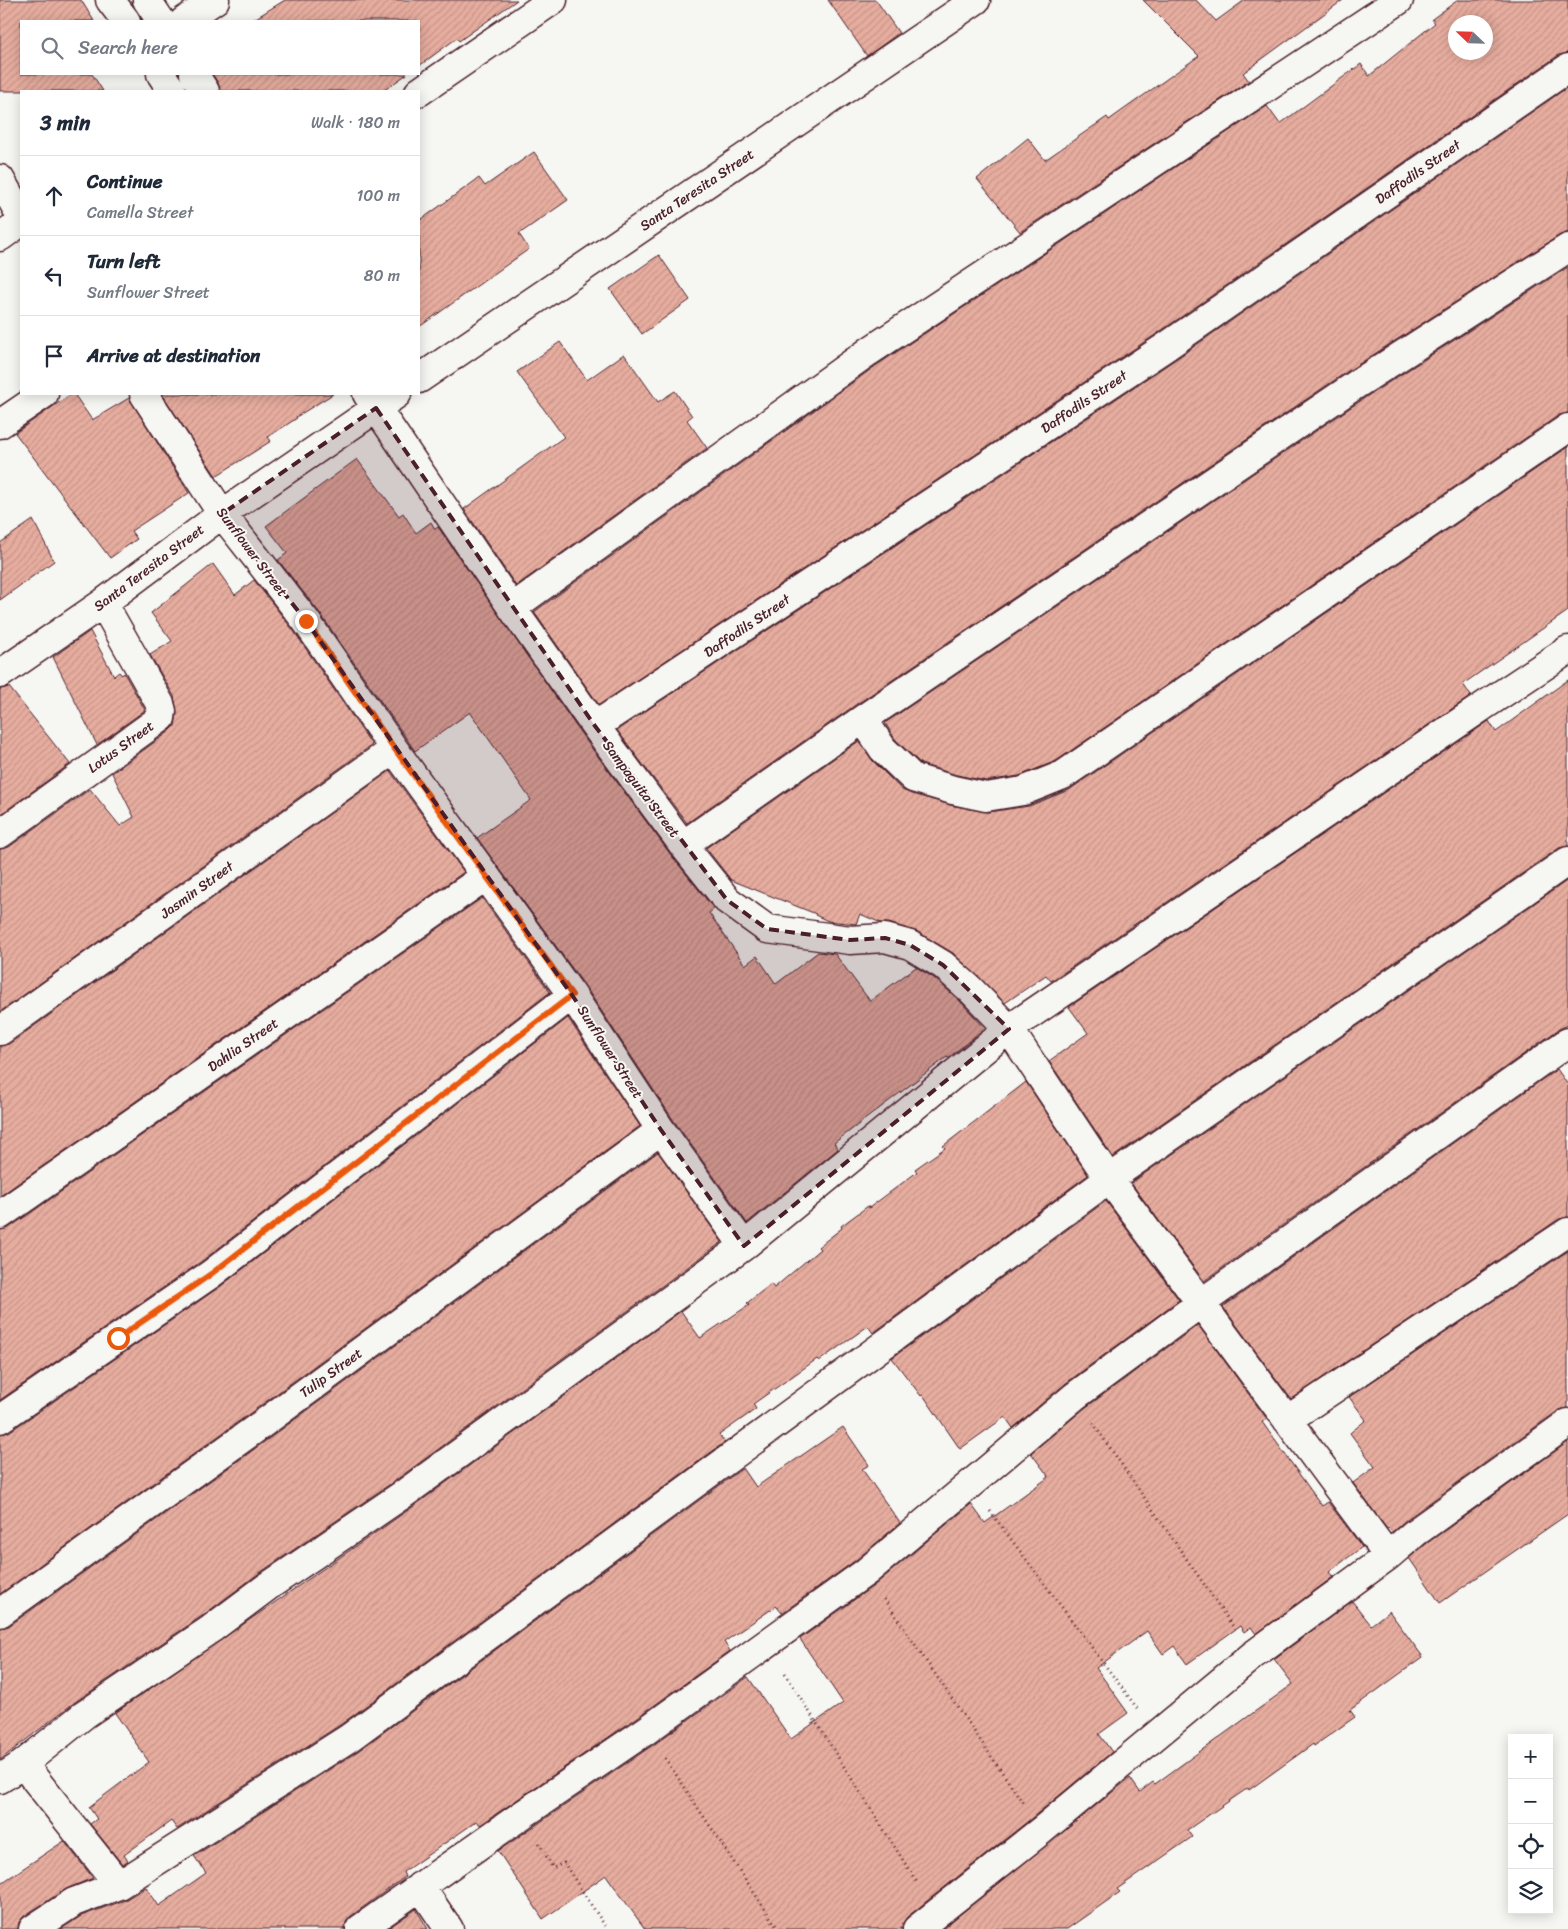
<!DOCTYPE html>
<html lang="en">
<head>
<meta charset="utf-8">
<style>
  body { margin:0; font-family:Sriracha,sans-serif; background:#f2f2f3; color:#1f2937 }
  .controls { position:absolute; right:15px; bottom:15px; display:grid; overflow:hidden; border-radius:0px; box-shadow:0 2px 12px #0003 }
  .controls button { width:45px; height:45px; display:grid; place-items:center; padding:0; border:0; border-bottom:1px solid #e0e1e3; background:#fff; color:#1f2937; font:25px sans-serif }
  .compass { position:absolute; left:1448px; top:15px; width:45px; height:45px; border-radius:50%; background:#fff; box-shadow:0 2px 12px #0003; rotate:293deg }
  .stop { position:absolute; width:15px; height:15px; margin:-11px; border:4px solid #ea580c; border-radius:50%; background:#fff }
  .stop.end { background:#ea580c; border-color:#fff; box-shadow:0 1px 5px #0008 }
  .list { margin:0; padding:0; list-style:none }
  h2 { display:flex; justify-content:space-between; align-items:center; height:65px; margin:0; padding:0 20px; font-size:21px }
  h2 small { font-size:16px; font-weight:400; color:#747a83 }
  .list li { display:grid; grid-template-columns:32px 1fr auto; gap:15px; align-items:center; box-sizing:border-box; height:80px; padding:0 20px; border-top:1px solid #e0e1e3 }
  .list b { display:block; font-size:19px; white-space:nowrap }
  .list p { margin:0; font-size:16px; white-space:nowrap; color:#747a83 }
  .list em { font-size:16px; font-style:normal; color:#747a83 }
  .icon { flex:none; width:28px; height:28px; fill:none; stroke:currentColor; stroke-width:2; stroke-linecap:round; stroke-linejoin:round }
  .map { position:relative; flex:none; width:1568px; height:1929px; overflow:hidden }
  .search { position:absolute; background:#fff; box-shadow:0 2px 12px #0003; left:20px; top:20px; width:400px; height:55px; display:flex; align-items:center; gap:12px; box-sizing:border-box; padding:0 18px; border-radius:0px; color:#747a83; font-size:19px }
  .panel { position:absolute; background:#fff; box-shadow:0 2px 12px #0003; left:20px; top:90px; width:400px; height:305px; border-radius:0px }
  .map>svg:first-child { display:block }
  .building { fill:url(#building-hatch); stroke:#4a1f2b; fill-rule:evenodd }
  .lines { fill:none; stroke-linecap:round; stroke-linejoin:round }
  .minor-casing { stroke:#4a1f2b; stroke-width:31 }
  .path { stroke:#4a1f2b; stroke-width:3; stroke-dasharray:1 4; stroke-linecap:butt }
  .minor { stroke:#f6f6f2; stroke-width:28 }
  .route { stroke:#ea580c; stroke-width:6 }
  .marked { fill:#4a1f2b; fill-opacity:0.2; stroke:#4a1f2b; stroke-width:4; stroke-dasharray:10 6; stroke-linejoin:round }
  .labels { text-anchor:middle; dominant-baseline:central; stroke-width:4; stroke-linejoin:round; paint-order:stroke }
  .street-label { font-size:14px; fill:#4a1f2b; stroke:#f6f6f2 }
</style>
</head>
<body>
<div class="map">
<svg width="1568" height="1929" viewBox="0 0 1568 1929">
  <defs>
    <pattern id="building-hatch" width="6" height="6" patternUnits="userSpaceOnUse" patternTransform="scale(1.25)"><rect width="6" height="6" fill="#e6ad9f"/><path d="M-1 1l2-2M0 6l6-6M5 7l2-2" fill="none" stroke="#c79489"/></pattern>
  </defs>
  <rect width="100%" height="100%" fill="#f6f6f2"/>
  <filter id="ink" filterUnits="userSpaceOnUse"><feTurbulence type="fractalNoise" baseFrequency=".02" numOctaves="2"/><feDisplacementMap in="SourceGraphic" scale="10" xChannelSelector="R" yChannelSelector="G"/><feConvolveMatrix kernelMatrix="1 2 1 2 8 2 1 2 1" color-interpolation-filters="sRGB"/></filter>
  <g filter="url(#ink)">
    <path class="building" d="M0 0H81L94 21H21V74H92L103 91H0Z
      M285 0H517L459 41 457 38 419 66V21H251Z
      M828 0H876L899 33 867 56Z
      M1143 0H1196L1216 21 1245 0H1343L1243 73 1249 81 1020 232 977 179 1028 138 1045 160 1107 117 1109 120 1199 56Z
      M1458 0H1568V53L1559 55 1155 335 599 705 534 612 877 365 1267 106 1280 124 1361 64 1369 76 1435 23 1432 19ZM1456 22H1486V52H1456Z
      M212 74H407L383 91H220L218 83Z
      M1568 87V232L1560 235 1348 371 854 706 687 823 617 730 1173 361Z
      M534 152 568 200 519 234 529 249 419 327V221L479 178 485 186Z
      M659 255 690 300 642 334 610 289Z
      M1568 267V413L1559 415 1056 761 1019 776 986 781 957 775 921 764 895 739 885 723 1366 397Z
      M560 342 587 380 624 354 658 402 675 391 692 416 687 420 707 448 516 586 464 509 564 437 517 372Z
      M71 394H74L92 420 129 398 189 493 131 531 137 539 110 558 15 433Z
      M162 394H333L296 417 297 418 268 437 271 441 216 476Z
      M1568 447V611L1463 684 1471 696 1051 981 1046 975 1005 1003 953 953 918 932 889 923H881L860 914 856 924 828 921 815 915 816 914 731 880 706 848 859 741 872 760 902 790 909 793 950 805 988 812 1029 806 1069 790Z
      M357 459 399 516 403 513 416 533 431 522 435 529 438 527 582 735 671 855 714 909 709 913 745 965 757 956 776 984 818 952 835 954 870 1001 916 967 934 978 959 1000 985 1028 948 1058 947 1057 834 1143 838 1149 747 1223 674 1121 585 986 477 838 531 800 470 712 415 751 319 612 278 560 287 553 266 526Z
      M33 520 54 561 0 600V543Z
      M213 564 235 595 254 580 293 630 372 745 0 1012V849L9 847 90 789 120 826 134 817 112 773 170 731 175 726 177 713 174 696 150 655 172 641 151 613Z
      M90 631 114 676 119 672 122 675 124 673 145 710 97 745 53 657Z
      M1568 680V846L1559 848 1113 1157 1049 1061 1088 1033 1069 1007 1489 721 1496 732Z
      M9 687 70 764 0 815V689Z
      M390 771 464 872 0 1196V1046L9 1044Z
      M1568 880V1025L1559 1029 1204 1281 1131 1183Z
      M482 898 550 992 202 1261 0 1400V1230L9 1228Z
      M568 1018 640 1126 260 1406 0 1594V1434L9 1432 221 1286Z
      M1557 1069 1568 1085V1217L1559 1219 1291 1399 1223 1307Z
      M1026 1082 1088 1175 873 1333 868 1326 819 1361 817 1359 753 1404 756 1409 719 1435 725 1442 340 1725 177 1829 171 1821 124 1855 128 1861 122 1864 90 1824 97 1819 89 1807 149 1762 115 1713 414 1506 681 1311 700 1338 749 1305 747 1303 771 1284 774 1288 820 1249 818 1247 842 1228 841 1226 868 1206 869 1208 917 1172 915 1169 945 1148 943 1146Z
      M658 1152 722 1242 396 1480 258 1574 202 1616 75 1702 0 1760V1628L9 1626 278 1432Z
      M1106 1201 1179 1300 1066 1383 1013 1428 1005 1417 960 1449 923 1395 921 1396 892 1358Z
      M1568 1251V1408L1559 1410 1407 1519 1392 1532 1389 1528 1387 1529 1353 1483 1375 1467 1350 1433 1366 1420 1349 1397Z
      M1198 1325 1267 1419 1262 1422 1322 1506 1328 1502 1362 1547 1329 1572 1333 1577 1256 1634 1251 1627 1244 1632 1240 1626 1187 1664 1174 1646 1163 1654 1147 1631 1096 1668 1128 1713 1099 1734 1112 1752 1032 1818 907 1917 903 1923 902 1929H645L606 1875 543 1919 498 1851 656 1743 748 1677 791 1739 843 1703 800 1639 876 1584 971 1504 985 1523 1049 1477 1031 1453 1085 1408Z
      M843 1427 869 1465 862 1469 900 1523 856 1560 782 1613 776 1606 724 1642 730 1651 638 1717 480 1825 477 1821 403 1872 405 1877 351 1916 346 1922 345 1929H61L81 1916 125 1900 146 1887 159 1906 206 1873 194 1856 358 1751 743 1468 756 1487Z
      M1568 1442V1514L1440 1603 1409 1558 1426 1544Z
      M1352 1601 1371 1625 1389 1611 1423 1657 1350 1710 1355 1717 1314 1746 1313 1744 1249 1790 1248 1788 1187 1830 1192 1837 1117 1889 1120 1892 1067 1929H942L1130 1778 1140 1792 1153 1782 1155 1784 1293 1684 1274 1659Z
      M64 1841 93 1878 66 1889 24 1916 19 1922 18 1929H0V1884Z
      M416 1909 428 1929H387Z"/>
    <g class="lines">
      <defs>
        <path id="minor" d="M110 0 126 21
          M147 0 161 21
          M184 21 215 0
          M161 74 172 91
          M194 74 205 91
          M419 92 553 0
          M0 179 21 216
          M0 237 21 222
          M419 379 976 0
          M144 394 222 514 306 621 394 749 572 995 661 1130 744 1246
          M367 394 512 608 595 726 683 845 727 900 767 929 850 940 885 938 910 945 943 965 970 989 1009 1029 1109 1179 1388 1556
          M0 424 44 394
          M512 608 868 352 1399 0
          M0 674 103 603 222 514 397 394
          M863 719 883 749 913 778 953 790 986 797 1023 791 1063 775 1568 428
          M595 726 1164 348 1568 68
          M0 834 161 718 162 711 160 704 103 603
          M683 845 863 719 1357 384 1568 248
          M0 1031 394 749
          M0 1215 486 876
          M0 1419 211 1274 572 995
          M1287 1420 1568 1232
          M0 1613 269 1419 661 1130
          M23 1764 119 1885
          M0 1779 23 1764 84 1715 211 1629 267 1587 405 1493 744 1246 1009 1029 1485 705 1568 650
          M420 1886 449 1929
          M33 1929 74 1902 119 1885 349 1738 1109 1179 1568 861
          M360 1929 522 1815 647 1730 866 1572 1075 1396 1201 1303 1568 1042
          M917 1929 1042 1830 1253 1655 1388 1556 1416 1532 1568 1423"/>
      </defs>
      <use href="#minor" class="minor-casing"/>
      <path class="path" d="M1093 1423 1234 1628
        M990 1511 1137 1708
        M884 1599 1023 1803
        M785 1673 918 1884
        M665 1758 778 1929
        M539 1843 553 1868 564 1863 607 1929"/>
      <use href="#minor" class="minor"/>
    </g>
  </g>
  <g class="lines" filter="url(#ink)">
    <path class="route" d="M118 1338 211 1274 572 995 394 748 306 621"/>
  </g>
  <path class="marked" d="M376 408 595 726 727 900 767 929 850 940 885 938 910 945 943 965 1009 1029 744 1246 661 1130 572 995 306 621 222 514Z"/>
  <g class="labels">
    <g class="street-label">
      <text transform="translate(1418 172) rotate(-35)">Daffodils Street</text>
      <text transform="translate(697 190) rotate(-34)">Santa Teresita Street</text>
      <text transform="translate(1084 402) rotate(-34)">Daffodils Street</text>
      <text transform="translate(252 552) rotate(53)">Sunflower Street</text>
      <text transform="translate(149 568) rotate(-37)">Santa Teresita Street</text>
      <text transform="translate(747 626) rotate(-34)">Daffodils Street</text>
      <text transform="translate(121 747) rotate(-36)">Lotus Street</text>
      <text transform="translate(641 789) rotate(53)">Sampaguita Street</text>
      <text transform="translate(197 890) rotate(-36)">Jasmin Street</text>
      <text transform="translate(243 1045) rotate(-35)">Dahlia Street</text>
      <text transform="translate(610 1052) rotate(57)">Sunflower Street</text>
      <text transform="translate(331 1373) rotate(-36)">Tulip Street</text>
    </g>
  </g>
</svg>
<div class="controls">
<button>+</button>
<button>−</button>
<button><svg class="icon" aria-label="locate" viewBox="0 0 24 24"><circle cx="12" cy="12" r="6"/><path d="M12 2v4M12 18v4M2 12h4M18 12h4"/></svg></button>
<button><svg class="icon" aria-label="layers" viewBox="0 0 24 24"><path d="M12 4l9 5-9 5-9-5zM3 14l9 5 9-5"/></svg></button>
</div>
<svg class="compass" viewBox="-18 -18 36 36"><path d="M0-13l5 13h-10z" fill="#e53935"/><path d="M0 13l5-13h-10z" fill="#747a83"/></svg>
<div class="stop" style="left:118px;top:1338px"></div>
<div class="stop end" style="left:306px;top:621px"></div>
<div class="search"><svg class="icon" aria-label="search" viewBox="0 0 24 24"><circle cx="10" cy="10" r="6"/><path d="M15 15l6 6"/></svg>Search here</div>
<section class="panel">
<h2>3 min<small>Walk · 180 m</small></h2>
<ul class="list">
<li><svg class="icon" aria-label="ahead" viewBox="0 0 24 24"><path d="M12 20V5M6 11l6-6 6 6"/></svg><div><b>Continue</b><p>Camella Street</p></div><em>100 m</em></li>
<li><svg class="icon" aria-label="left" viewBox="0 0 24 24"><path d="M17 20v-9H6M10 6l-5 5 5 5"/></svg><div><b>Turn left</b><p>Sunflower Street</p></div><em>80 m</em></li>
<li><svg class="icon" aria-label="arrive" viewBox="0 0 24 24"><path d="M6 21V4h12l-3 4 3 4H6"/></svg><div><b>Arrive at destination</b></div></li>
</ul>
</section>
</div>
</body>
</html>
